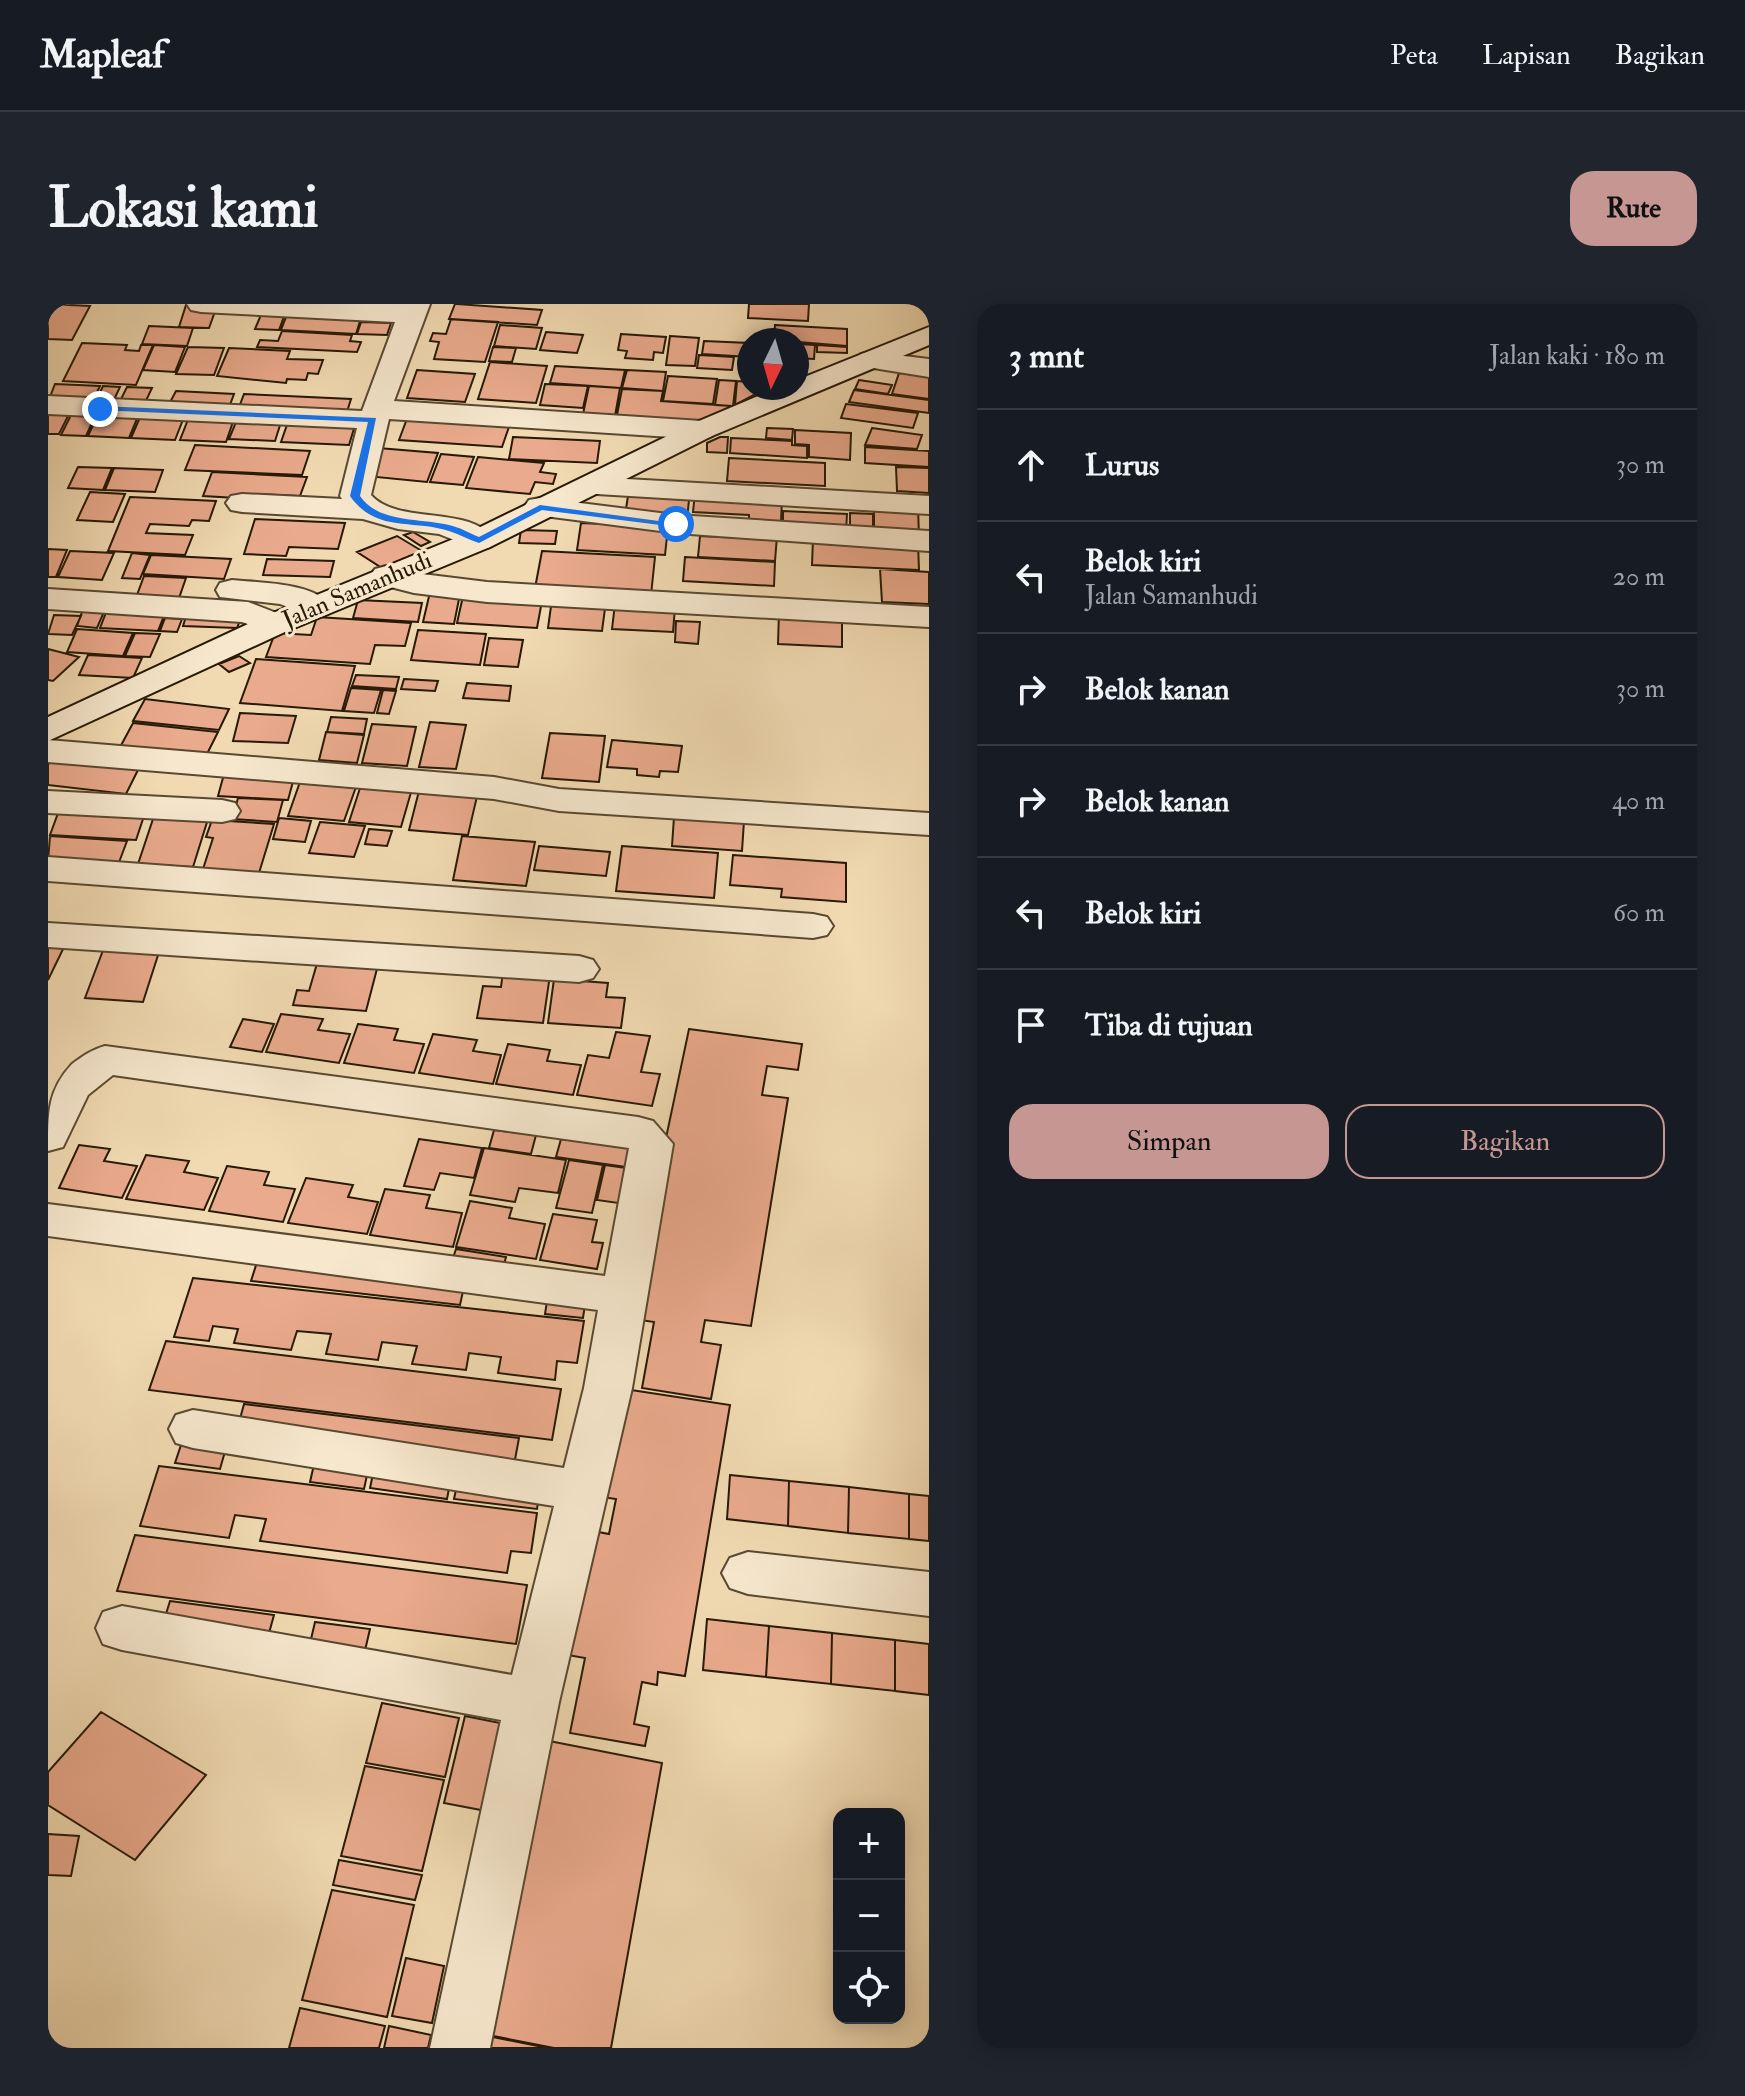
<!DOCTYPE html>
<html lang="id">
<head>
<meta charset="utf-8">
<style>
  body { margin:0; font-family:"IM FELL Double Pica",serif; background:#20242c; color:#f1f3f6 }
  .controls { position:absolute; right:24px; bottom:24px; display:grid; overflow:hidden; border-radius:16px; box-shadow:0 4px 20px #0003 }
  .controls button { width:72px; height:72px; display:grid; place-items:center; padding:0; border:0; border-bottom:2px solid #363941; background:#171b24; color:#f1f3f6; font:40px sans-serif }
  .compass { position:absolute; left:689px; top:24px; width:72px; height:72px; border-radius:50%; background:#171b24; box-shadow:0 4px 20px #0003; rotate:185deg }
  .stop { position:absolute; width:24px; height:24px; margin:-18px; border:6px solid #1a73e8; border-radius:50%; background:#fff }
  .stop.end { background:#1a73e8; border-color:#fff; box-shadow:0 2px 8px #0008 }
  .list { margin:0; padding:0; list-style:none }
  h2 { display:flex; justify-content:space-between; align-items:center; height:104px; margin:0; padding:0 32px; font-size:34px }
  h2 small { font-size:26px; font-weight:400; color:#9ea1a6 }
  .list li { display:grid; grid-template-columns:52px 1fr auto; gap:24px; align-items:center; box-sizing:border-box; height:112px; padding:0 32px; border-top:2px solid #363941 }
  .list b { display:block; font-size:30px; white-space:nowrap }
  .list p { margin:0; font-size:26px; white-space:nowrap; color:#9ea1a6 }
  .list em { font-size:26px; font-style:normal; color:#9ea1a6 }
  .actions { display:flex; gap:16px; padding:24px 32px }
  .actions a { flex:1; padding:18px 0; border:2px solid #c59692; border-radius:24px; text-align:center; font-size:28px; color:#c59692 }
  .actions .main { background:#c59692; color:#111 }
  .icon { flex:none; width:44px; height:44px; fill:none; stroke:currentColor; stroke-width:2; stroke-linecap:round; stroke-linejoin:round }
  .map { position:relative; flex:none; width:881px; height:1744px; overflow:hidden; border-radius:24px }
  header { display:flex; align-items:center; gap:48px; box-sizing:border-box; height:112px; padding:0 40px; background:#171b24; border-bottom:2px solid #363941 }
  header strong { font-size:38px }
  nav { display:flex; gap:44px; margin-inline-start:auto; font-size:28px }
  .intro { display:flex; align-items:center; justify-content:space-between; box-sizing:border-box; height:192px; padding:0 48px }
  h1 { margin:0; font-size:56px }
  .button { padding:20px 36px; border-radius:24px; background:#c59692; color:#111; font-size:28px; font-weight:700 }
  main { display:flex; gap:48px; padding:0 48px }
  aside { flex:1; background:#171b24; border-radius:24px; box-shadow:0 4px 20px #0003 }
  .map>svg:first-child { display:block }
  .building { fill:#eaaa8d; stroke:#261906; stroke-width:2 }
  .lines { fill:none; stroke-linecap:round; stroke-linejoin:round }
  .street-casing { stroke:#594931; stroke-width:4 }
  .secondary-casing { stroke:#261906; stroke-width:4 }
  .street { fill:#f6e7cd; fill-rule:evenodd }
  .secondary { fill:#f6e7cd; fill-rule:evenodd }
  .route { fill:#1a73e8 }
  .labels { text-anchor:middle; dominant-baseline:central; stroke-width:6; stroke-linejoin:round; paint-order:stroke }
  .far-street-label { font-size:24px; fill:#261906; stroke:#f6e7cd }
</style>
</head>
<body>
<header>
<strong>Mapleaf</strong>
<nav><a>Peta</a><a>Lapisan</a><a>Bagikan</a></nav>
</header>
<div class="intro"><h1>Lokasi kami</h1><a class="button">Rute</a></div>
<main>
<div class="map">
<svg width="881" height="1744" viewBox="0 0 881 1744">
  <rect width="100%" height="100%" fill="#f1dab2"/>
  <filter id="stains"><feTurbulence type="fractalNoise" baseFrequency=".0025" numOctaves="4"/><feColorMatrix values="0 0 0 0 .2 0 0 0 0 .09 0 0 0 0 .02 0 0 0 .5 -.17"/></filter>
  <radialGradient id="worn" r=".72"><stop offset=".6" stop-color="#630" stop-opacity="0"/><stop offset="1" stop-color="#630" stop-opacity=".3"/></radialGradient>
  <path class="building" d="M0 0 42 2 24 36 0 35Z
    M407 0H409L494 6 489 21 401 15Z
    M701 0H761L760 17 700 14Z
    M138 1 169 2 161 24 131 23Z
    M215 6 238 7 231 26 207 25Z
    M240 8 314 11 308 30 233 26Z
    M403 15 450 18 437 58 386 55 391 38 382 37 385 29 398 30Z
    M313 18 343 19 339 31 309 30Z
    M452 21 494 24 488 45 446 42Z
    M727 21 799 25V42L726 36Z
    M101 22 145 24 139 42 94 40Z
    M234 27 304 31 302 37 313 38 309 48 209 43 212 36 230 37Z
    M498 28 535 31 529 49 492 46Z
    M573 30 618 33 615 49 606 48 605 56 577 54 579 47 570 46Z
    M622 32 651 34 647 62 618 61Z
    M656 37 701 39V53L654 50Z
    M34 39 79 41 77 46 91 47 93 41H105L88 81 15 77Z
    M749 40 767 41 766 55 749 54Z
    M106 41 137 43 127 68 95 66Z
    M769 41 799 43V49L769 48Z
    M140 43 176 44 166 71 128 70Z
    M445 43 468 44 464 58 441 57Z
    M181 44 242 47 239 55 275 56 270 70 260 69 258 76 239 75 238 79 169 72Z
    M651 51 686 53 684 66 649 64Z
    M442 58 499 62 488 99 430 95Z
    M507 62 577 66 573 84 502 79Z
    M870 65 881 66V95L844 90 851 69 868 71Z
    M369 66 427 70 417 98 359 94Z
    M579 66 618 68 615 87 574 84Z
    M620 72 669 75 665 100 615 97Z
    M671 76 688 77 685 102 667 101Z
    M811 76 844 81 840 90 807 85Z
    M689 77 701 78V84H719L687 101Z
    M7 80 52 82 43 100 0 98Z
    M497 80 540 82 535 104 492 101Z
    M55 82 72 83 63 102 46 101Z
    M541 82 572 84 567 112 535 110Z
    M79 83 104 84 95 103 70 101Z
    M574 85 615 87 613 97 684 102 649 121 568 116Z
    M806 86 881 96V109L801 98Z
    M128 87 186 90 180 106 120 102Z
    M196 90 303 95 298 111 190 106Z
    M798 100 870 109 865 124 793 114Z
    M0 105 23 106 11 130H0Z
    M25 107 49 108 38 132 13 131Z
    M51 108 91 110 81 134 40 132Z
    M93 111 136 113 127 136 83 134Z
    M360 112 462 120 454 143 351 136Z
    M141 113 186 115 178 138 132 136Z
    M190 113 234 115 227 137 181 135Z
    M241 115 308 118 301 141 233 138Z
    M719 124 745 125 744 136 718 134Z
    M824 124 874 131 869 145 817 141Z
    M747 126 803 129 802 156 761 153V141L747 140Z
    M465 133 552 137 549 159 461 155Z
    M672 133H680L679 149 659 148V139Z
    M683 134 744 137V141L759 142V154L682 149Z
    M147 141 262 147 254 171 137 166Z
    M817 143 881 147V163L817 159Z
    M330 144 390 149 379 178 318 172Z
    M393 150 426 153 415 181 382 178Z
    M430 153 496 159 492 168 508 170 505 180 487 178 482 190 418 184Z
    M681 154 777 159V182L679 177Z
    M30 163 64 164 55 186 20 184Z
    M848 163 881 164V189L849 187Z
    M66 164 115 166 107 188 57 186Z
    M164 168 259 173 252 192 208 190 206 195 155 192Z
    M42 188 77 190 65 218 29 216Z
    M647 189 734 194 733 219 701 218V211L645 208Z
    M580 192 641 196 639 215 577 211Z
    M82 193 168 197 161 217 144 216 141 222 102 220 98 229 145 231 137 251 60 247Z
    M826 200 870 202 871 234 826 232Z
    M735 207 799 210 798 227 735 224Z
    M802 209 825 210V229L802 227Z
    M207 215 297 219 290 245 241 243 238 252 196 250Z
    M533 219 620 223 617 251 529 246Z
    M473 226 509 227 507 240 471 239Z
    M365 228 382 238 373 242 356 231Z
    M695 230 729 232 727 257 650 253 652 232 694 234Z
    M349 232 374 247 334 264 309 248Z
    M765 234 870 239 871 266 764 261Z
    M0 245 19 246 8 273H0Z
    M22 247 66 249 54 276 10 273Z
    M494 247 607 253 603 291 487 284Z
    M84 249 102 251 92 275 74 274Z
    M103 251 183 255 176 275 95 270Z
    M637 253 727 258 726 282 635 277Z
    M219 255 286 257 282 273 215 271Z
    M832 265 881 268V300L834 298Z
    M96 272 138 274 131 294 89 291Z
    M382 288 412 290 406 320 375 318Z
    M415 292 494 297 489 324 409 319Z
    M504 295 558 297 554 327 500 324Z
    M310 296 374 299 370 318 305 314Z
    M37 300 59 301 49 324 29 322Z
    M567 300 627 303 625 328 564 325Z
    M61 301 119 304 110 327 52 324Z
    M140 306 195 309 189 324 135 322Z
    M731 307 794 311V343L730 340Z
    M6 311 33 312 24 331 0 330Z
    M269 313 363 319 357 342 327 341 322 360 218 353 227 329 263 331Z
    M117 314 134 315 129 328 112 327Z
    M628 317 652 318 650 340 627 338Z
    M29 325 85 329 75 352 19 348Z
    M370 326 438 330 432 361 363 356Z
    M87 329 112 330 102 353 77 352Z
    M441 334 475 336 470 363 436 361Z
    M0 345 31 353 5 377 0 376Z
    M40 351 94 354 85 374 31 371Z
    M191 352 202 359 181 368 171 360Z
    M208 355 307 362 294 407 192 399Z
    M308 371 351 373 348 385 304 382Z
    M356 375 390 377 387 387 353 385Z
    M419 379 463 382 461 397 415 394Z
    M303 384 333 386 326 409 296 407Z
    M335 386 348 387 341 410 329 409Z
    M97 395 181 405 171 426 85 417Z
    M192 409 248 412 240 439 185 437Z
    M283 413 319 415 316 430 279 428Z
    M382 418 418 421 408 465 371 463Z
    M85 419 170 428 156 456 70 447Z
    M324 420 368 423 359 462 314 459Z
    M278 428 316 431 309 459 271 456Z
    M502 429 557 432 551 478 494 474Z
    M564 436 634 442 630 468 612 467 611 473 589 471V465L559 463Z
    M5 452 92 462 78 490 0 481V461Z
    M176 470 246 474 240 496 170 492Z
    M253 475 309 480 296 517 240 512Z
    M313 481 364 485 353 523 301 518Z
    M372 483 430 488 420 531 361 526Z
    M190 494 235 496 229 518 184 515Z
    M13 501 98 506 88 536 2 531Z
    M106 512 160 515 145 563 90 560Z
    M626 513 696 517 694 547 624 542Z
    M231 514 263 517 257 538 225 535Z
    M164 516 226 520 211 569 155 565 165 534 158 533Z
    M272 518 317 522 306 553 261 549Z
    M321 525 344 527 339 542 317 540Z
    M2 532 79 537 70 561 0 557Z
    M414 532 487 538 478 582 405 576Z
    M491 542 562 548 558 572 486 566Z
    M574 542 670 549 666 594 568 587Z
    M685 551 798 559V598L733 593 734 585 682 581Z
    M0 639 17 641 0 676Z
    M57 641 112 645 95 698 37 694Z
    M270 656 330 661 318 707 245 701 249 686 261 687Z
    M455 667 502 671 495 719 429 714 435 682 453 683Z
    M506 675 560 679 558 693 577 694 573 724 500 719Z
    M233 710 275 715 270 726 302 730 291 759 218 748Z
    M195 715 226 720 214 748 182 743Z
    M310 720 350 725 346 736 376 740 366 769 296 759Z
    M641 725 754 740 750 766 719 762 714 791 740 794 703 1022 657 1016 653 1038 673 1041 663 1095 594 1084 606 1018 580 1014Z
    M568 728 602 732 593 768 612 770 604 802 529 791 540 751 561 754Z
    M385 730 429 736 425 747 453 751 445 780 371 769Z
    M460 740 502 746 499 757 533 761 525 791 448 780Z
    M446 826 488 831 483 850 441 844Z
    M371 835 434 844 426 874 392 869 386 886 356 882Z
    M513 835 582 844 578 863 508 853Z
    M31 841 62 845 56 857 89 862 74 894 11 884Z
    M436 844 518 856 510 889 471 884 467 898 422 891Z
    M98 851 141 857 136 868 170 874 156 906 78 895Z
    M521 856 555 861 544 909 508 904Z
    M557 861 592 866 584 901 549 896Z
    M179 862 221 868 216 881 247 885 235 918 161 907Z
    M258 874 305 881 300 893 330 898 319 930 240 919Z
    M337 885 382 891 378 904 414 909 405 943 322 931Z
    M422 897 464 904 461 914 497 920 488 955 408 943Z
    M505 910 549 916 544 938 555 939 549 965 492 956Z
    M408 945 458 953 454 968 403 960Z
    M210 955 417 978 412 1001 203 977Z
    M145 974 536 1017 529 1059 509 1057 507 1076 450 1069 453 1053 421 1049 418 1066 364 1060 369 1042 334 1038 330 1056 278 1050 283 1030 249 1027 243 1046 186 1039 190 1025 165 1022 161 1037 126 1033Z
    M500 990 538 994 535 1014 497 1010Z
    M118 1037 513 1085 504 1136 101 1086Z
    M570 1084 682 1101 637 1372 610 1368 609 1381 594 1378 586 1420 601 1423 597 1442 522 1429 537 1354 514 1350 540 1226 561 1230 568 1195 547 1192Z
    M196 1100 471 1134 466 1161 189 1126Z
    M136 1132 180 1137 172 1165 127 1159Z
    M267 1156 321 1162 316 1185 262 1178Z
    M111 1162 489 1209 483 1249 463 1247 459 1269 212 1237 218 1215 187 1211 181 1234 92 1222Z
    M326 1165 403 1174 399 1195 322 1184Z
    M682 1171 741 1177 740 1222 679 1215Z
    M410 1176 492 1186 489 1205 406 1195Z
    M741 1177 801 1183 800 1229 740 1222Z
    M801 1183 861 1190V1235L800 1229Z
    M861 1190 881 1192V1237L861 1235Z
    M87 1231 479 1281 468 1340 69 1287Z
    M122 1297 226 1311 218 1340 113 1326Z
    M659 1315 721 1322 718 1373 655 1366Z
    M267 1318 322 1325 315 1355 260 1348Z
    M721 1322 784 1329 783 1380 718 1373Z
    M784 1329 847 1336V1387L783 1380Z
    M847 1336 881 1340V1391L847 1387Z
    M334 1399 411 1414 397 1473 318 1459Z
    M53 1408 158 1471 87 1556 0 1501V1468Z
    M417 1412 452 1419 433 1506 396 1499Z
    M496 1436 614 1459 563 1744H506L430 1729Z
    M317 1462 396 1476 374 1567 293 1552Z
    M0 1530 31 1532 23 1572 0 1571Z
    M291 1556 374 1571 367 1596 285 1581Z
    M284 1586 366 1601 339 1713 254 1696Z
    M358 1654 396 1662 384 1719 344 1712Z
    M252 1704 337 1722 331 1744H241Z
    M341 1722 383 1731 380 1744H336Z
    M430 1730 500 1744H426Z"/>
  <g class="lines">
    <defs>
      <path id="street" d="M139 0H382L346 97 654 117 664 120 669 126 664 132 654 135 341 115 323 191C351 222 422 200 447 236L442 243 431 246 391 230 350 225 315 215 194 208 183 206 178 199 183 192 194 190 294 195 292 192 309 124 0 110V92L314 107 347 18 153 8 143 6Z
        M823 48 881 55V73L813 62 809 56 813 50Z
        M543 173 881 192V210L532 189 528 182 532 175Z
        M492 194 628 211 881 227V247L628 229 481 210 476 203 481 196Z
        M338 262 366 269 439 278 881 303V323L439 298 366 289 327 279 322 272 327 265Z
        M184 276C211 279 267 278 284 303L279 310 267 313 232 300 172 293 168 286 172 279Z
        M0 285 200 298 239 313 244 320 239 327 227 330 194 318 0 305Z
        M0 436 446 473 511 485 881 509V531L511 507 446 495 0 458Z
        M0 487 174 496 187 499 192 507 187 515 174 518 0 509Z
        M0 553 765 610 779 613 785 622 779 631 765 634 0 577Z
        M0 619 531 652 545 656 551 665 545 674 531 678 0 643Z
        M57 742 590 813 605 817 625 840 584 1084 511 1398 442 1744H382L453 1416 74 1346 55 1340 48 1324 55 1308 74 1302 464 1371 506 1202 145 1144 128 1139 121 1125 128 1111 145 1106 516 1164 536 1084 550 1006 0 932V900L557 972 581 844 65 771 40 791 15 843 0 847C0 807 0 786 24 760 35 752 43 746 57 742Z
        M700 1248 881 1268V1312L700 1290 682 1284 674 1269 682 1254Z"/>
      <path id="secondary" d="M881 23V41L664 132 442 243 239 327 0 437V413L215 313 420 229 644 120 729 84H749V76Z"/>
    </defs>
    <use href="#street" class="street-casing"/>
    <use href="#secondary" class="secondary-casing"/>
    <use href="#street" class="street"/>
    <use href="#secondary" class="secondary"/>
  </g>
  <path class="route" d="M52 102 328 114 312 192C330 219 371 214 401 221 411 223 421 229 431 233L492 201 633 220 628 223 494 206 431 239C421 236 411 230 401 227 364 215 328 229 302 192L320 118 49 106Z"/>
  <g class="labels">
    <g class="far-street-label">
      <text transform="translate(309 286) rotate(-23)">Jalan Samanhudi</text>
    </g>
  </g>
  <rect width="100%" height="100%" filter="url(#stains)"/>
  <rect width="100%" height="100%" fill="url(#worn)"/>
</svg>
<div class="controls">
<button>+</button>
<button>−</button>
<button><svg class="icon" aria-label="locate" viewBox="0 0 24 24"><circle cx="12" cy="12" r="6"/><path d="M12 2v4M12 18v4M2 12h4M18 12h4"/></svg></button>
</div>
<svg class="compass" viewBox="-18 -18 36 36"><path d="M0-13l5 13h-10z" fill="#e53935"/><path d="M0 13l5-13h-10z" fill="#9ea1a6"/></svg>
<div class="stop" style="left:628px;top:220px"></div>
<div class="stop end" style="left:52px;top:105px"></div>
</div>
<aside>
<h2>3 mnt<small>Jalan kaki · 180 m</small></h2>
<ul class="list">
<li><svg class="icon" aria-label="ahead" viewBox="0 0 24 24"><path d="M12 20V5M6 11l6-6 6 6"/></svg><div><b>Lurus</b></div><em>30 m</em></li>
<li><svg class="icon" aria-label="left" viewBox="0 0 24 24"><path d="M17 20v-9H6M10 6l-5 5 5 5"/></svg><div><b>Belok kiri</b><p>Jalan Samanhudi</p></div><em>20 m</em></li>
<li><svg class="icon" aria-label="right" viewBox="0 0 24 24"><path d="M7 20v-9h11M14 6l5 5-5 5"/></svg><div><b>Belok kanan</b></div><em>30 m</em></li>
<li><svg class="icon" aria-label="right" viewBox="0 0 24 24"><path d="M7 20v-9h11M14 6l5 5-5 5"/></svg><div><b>Belok kanan</b></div><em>40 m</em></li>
<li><svg class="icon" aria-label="left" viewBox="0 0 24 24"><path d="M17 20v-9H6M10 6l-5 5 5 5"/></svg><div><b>Belok kiri</b></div><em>60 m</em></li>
<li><svg class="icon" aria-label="arrive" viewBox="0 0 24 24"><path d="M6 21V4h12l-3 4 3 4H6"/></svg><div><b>Tiba di tujuan</b></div></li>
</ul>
<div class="actions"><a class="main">Simpan</a><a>Bagikan</a></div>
</aside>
</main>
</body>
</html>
